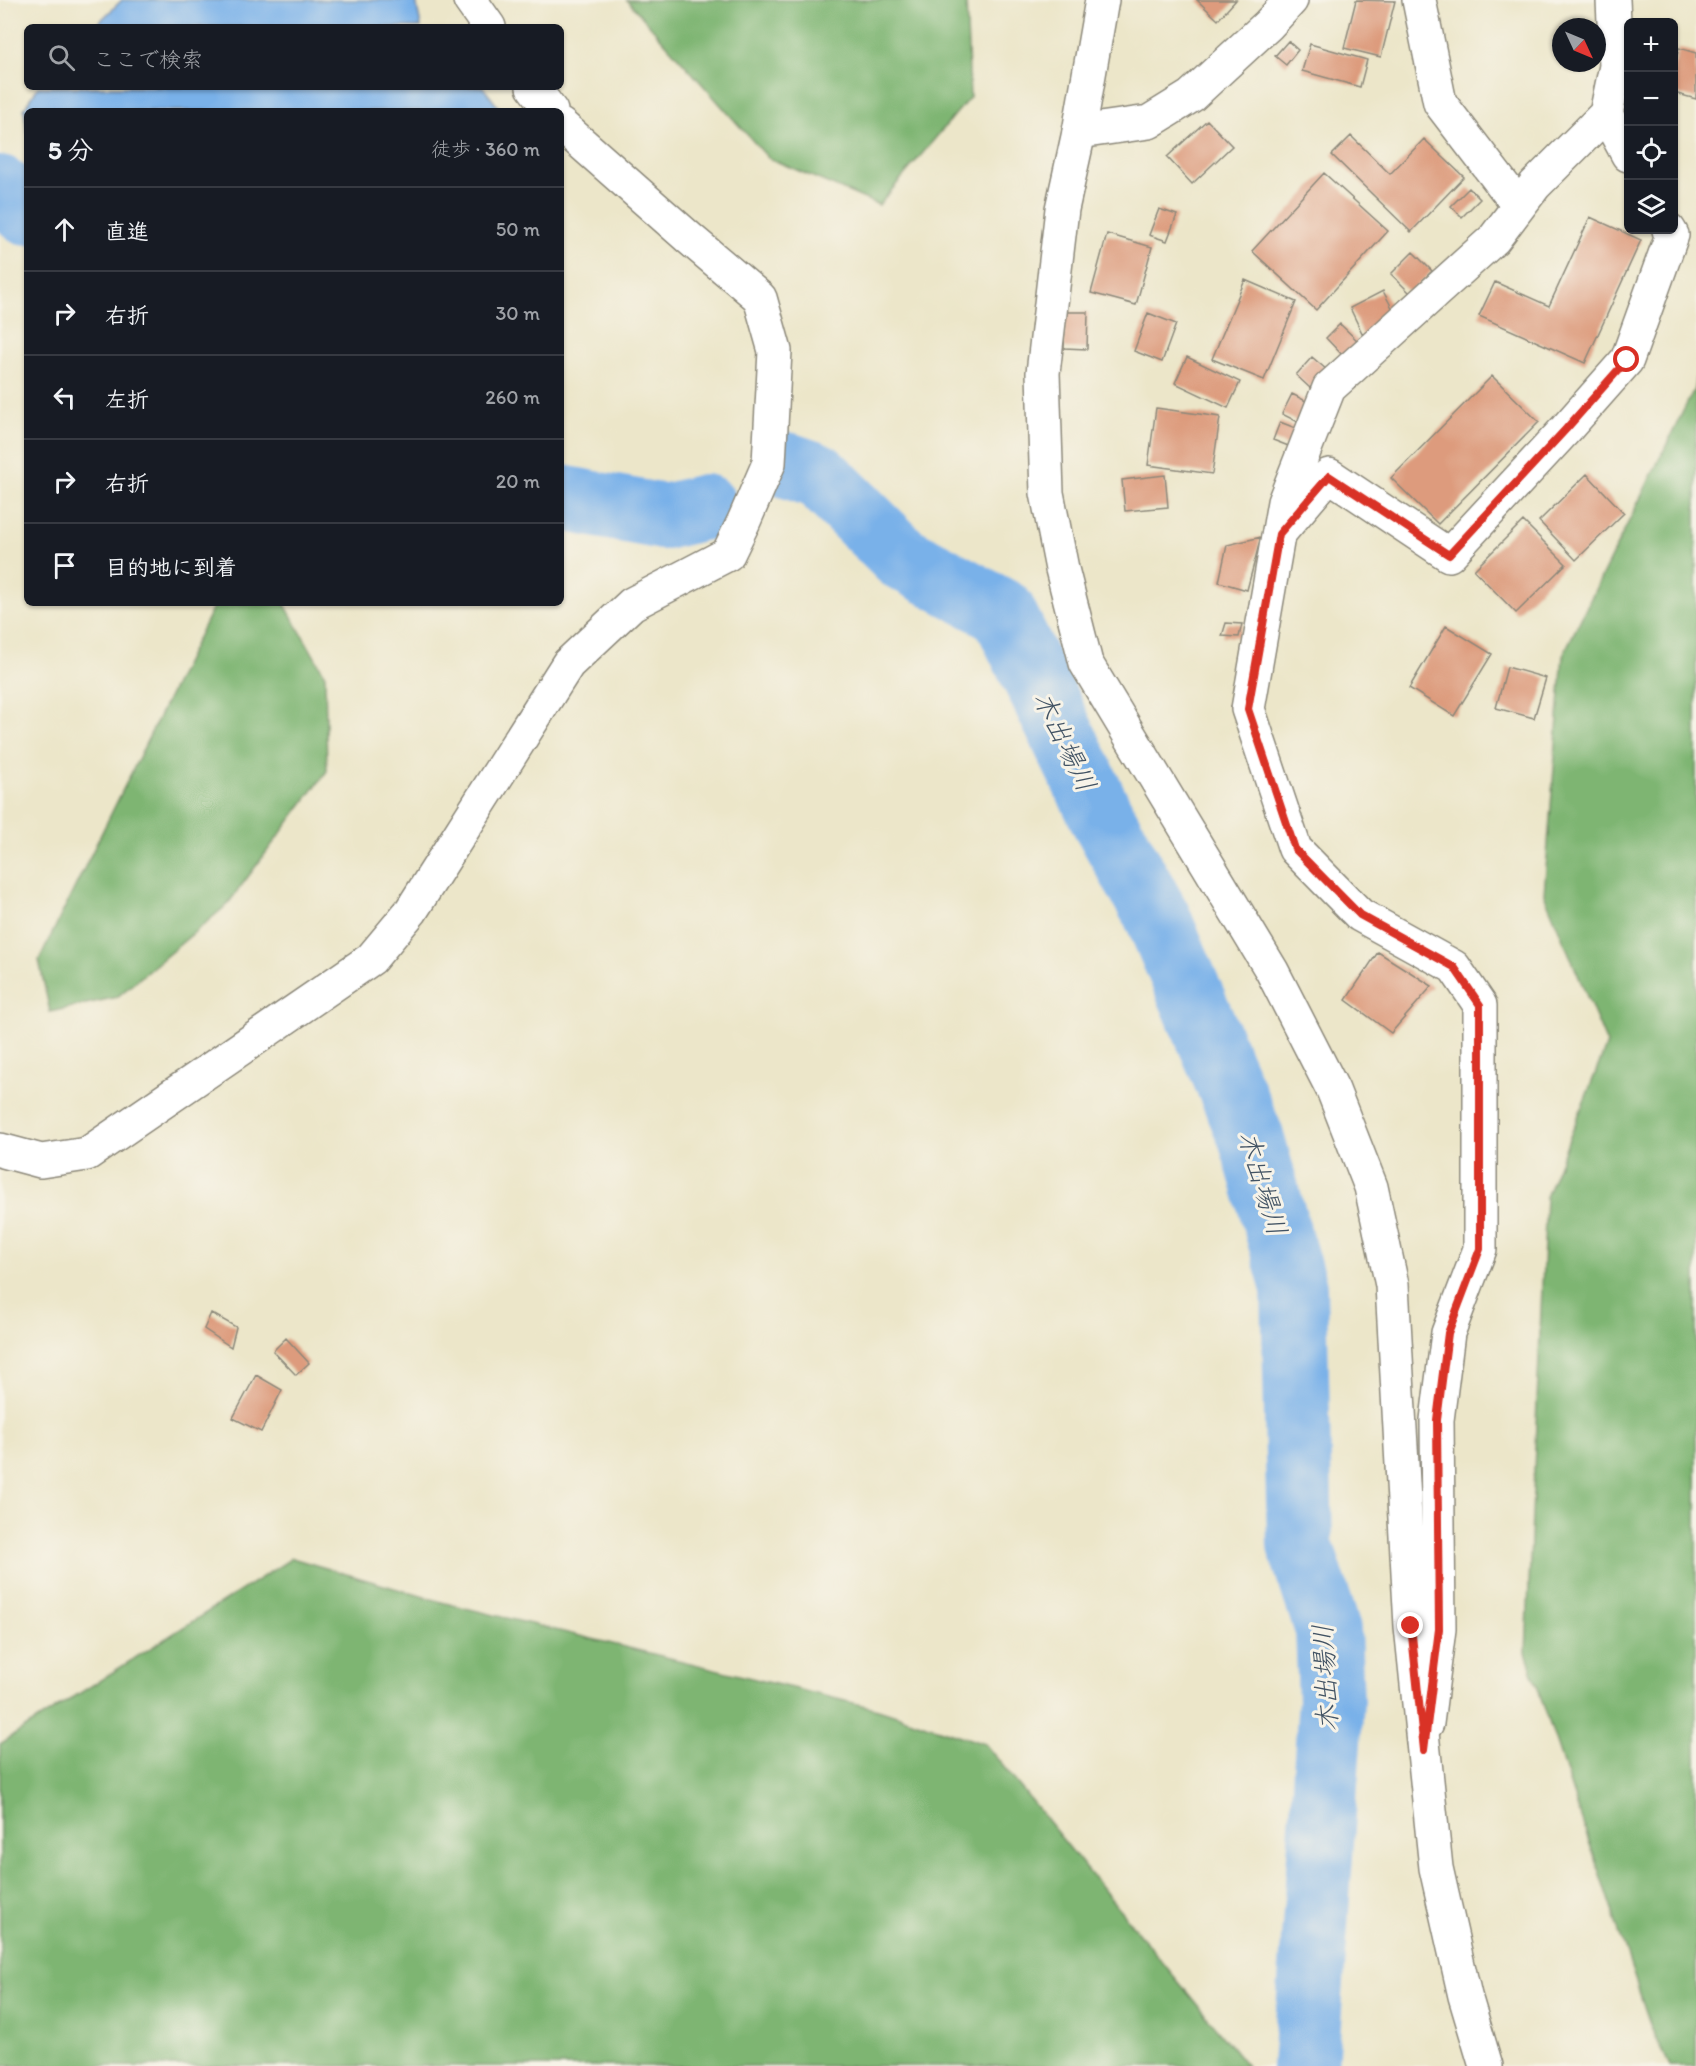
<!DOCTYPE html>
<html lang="ja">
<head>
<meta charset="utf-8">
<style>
  body { margin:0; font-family:Itim,"Klee One",sans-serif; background:#20242c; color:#f1f3f6 }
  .controls { position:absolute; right:18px; top:18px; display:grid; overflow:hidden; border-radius:9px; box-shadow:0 2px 4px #0004 }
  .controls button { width:54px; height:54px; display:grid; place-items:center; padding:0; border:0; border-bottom:2px solid #363941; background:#171b24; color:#f1f3f6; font:30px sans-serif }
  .compass { position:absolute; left:1552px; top:18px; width:54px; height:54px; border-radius:50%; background:#171b24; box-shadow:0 2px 4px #0004; rotate:134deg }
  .stop { position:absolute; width:18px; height:18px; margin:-14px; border:4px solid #d93025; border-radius:50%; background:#fff }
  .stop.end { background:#d93025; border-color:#fff; box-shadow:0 2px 6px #0008 }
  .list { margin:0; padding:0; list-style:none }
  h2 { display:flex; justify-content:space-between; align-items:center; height:78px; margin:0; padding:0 24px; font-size:26px }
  h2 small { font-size:20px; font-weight:400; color:#9ea1a6 }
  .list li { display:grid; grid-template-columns:39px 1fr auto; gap:18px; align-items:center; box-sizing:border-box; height:84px; padding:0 24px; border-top:2px solid #363941 }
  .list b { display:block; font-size:22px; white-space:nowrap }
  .list em { font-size:20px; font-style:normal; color:#9ea1a6 }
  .icon { flex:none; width:33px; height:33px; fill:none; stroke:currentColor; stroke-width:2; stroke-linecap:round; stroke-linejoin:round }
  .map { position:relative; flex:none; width:1696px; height:2066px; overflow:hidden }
  .search { position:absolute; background:#171b24; box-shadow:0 2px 4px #0004; left:24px; top:24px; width:540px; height:66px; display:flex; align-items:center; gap:15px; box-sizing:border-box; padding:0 21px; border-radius:9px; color:#9ea1a6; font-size:22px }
  .panel { position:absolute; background:#171b24; box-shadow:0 2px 4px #0004; left:24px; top:108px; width:540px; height:498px; border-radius:9px }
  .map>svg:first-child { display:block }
  .forest { fill:#7eb572; stroke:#54704e; stroke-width:1.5 }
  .water { fill:#79b1e9; stroke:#526e8a; stroke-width:1.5 }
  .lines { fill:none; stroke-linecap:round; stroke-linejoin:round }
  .river { stroke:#79b1e9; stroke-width:66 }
  .building { fill:#dd9b7d }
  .street-casing { stroke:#8c887a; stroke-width:36 }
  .secondary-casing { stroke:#8c887a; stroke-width:36 }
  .street { stroke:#fff; stroke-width:33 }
  .secondary { stroke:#fff; stroke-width:33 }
  .route { stroke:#d93025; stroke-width:8 }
  .labels { text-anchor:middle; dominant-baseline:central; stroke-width:6; stroke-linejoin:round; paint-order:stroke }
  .water-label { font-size:27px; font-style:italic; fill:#425364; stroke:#f7f3e8 }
</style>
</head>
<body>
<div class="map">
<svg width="1696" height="2066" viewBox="0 0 1696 2066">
  <rect width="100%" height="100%" fill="#f7f3e8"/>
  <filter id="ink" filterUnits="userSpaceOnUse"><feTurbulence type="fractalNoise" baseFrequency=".0167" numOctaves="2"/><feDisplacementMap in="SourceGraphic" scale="12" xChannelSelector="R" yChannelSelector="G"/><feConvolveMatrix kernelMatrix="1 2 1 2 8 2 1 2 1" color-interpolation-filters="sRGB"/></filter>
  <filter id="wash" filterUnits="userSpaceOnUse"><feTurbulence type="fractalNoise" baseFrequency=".008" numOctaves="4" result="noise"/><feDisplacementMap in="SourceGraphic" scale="24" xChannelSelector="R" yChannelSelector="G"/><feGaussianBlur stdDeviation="1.35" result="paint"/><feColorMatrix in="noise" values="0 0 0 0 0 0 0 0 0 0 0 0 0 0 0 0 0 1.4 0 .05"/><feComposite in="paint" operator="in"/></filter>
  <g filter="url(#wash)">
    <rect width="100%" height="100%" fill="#ece6c9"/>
    <path class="forest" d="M627 0H966L970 97 879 205 768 158Z
      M1696 376V2066H1670L1651 2027 1526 1653 1546 1197 1607 1044 1544 894 1563 655 1694 389Z
      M215 603H284L325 675 327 771 227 905 117 997 50 1012 39 960Z
      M292 1558 445 1603 878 1709 985 1744 1247 2066H0V1744Z"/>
    <path class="water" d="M122 0H416L421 27H94Z
      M38 87H483L501 111H27V132L24 109Z"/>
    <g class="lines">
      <path class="river" d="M0 188 27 212
        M787 465 819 476 901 557 1003 612 1103 819 1158 918 1251 1137 1294 1288 1300 1545 1328 1630 1331 1701 1305 2066
        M561 498 664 517 705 507"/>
    </g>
    <g id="blocks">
      <path class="building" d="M1197 0H1236L1218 20Z
        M1356 0 1395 1 1381 57 1344 48Z
        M1288 41 1298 50 1286 65 1275 56Z
        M1310 44 1367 60 1360 87 1302 71Z
        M1679 48 1696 53V99L1674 93V67Z
        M1207 120 1232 146 1192 184 1167 157Z
        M1351 136 1390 174 1424 139 1464 177 1411 232 1332 155Z
        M1324 173 1388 231 1316 310 1252 251Z
        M1469 188 1480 199 1462 217 1451 206Z
        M1159 209 1177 215 1167 241 1149 235Z
        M1590 217 1641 240 1585 363 1479 316 1495 282 1549 306Z
        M1107 234 1152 247 1136 305 1091 293Z
        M1413 252 1432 271 1410 293 1391 274Z
        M1245 280 1296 302 1264 380 1212 359Z
        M1383 291 1398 319 1364 337 1350 308Z
        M1065 312H1088L1087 349 1064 348Z
        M1148 313 1176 324 1162 362 1134 351Z
        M1340 324 1360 343 1345 358 1326 338Z
        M1187 357 1240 382 1228 408 1175 383Z
        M1312 357 1327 370 1310 388 1296 375Z
        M1492 376 1539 422 1438 524 1391 478Z
        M1292 394 1308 402 1298 422 1282 414Z
        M1156 408 1220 417 1212 474 1148 465Z
        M1280 422 1298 429 1291 447 1273 440Z
        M1587 474 1624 513 1576 560 1539 521Z
        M1165 475 1168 507 1125 511 1122 480Z
        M1523 521 1566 564 1516 613 1474 570Z
        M1261 537 1247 590 1219 582 1227 545Z
        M1226 623 1242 624 1239 637 1222 636Z
        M1446 626 1492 654 1454 716 1409 688Z
        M1507 667 1546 678 1534 718 1496 708Z
        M1378 952 1432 986 1391 1033 1346 1000Z
        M211 1313 236 1327 231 1347 204 1329Z
        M286 1338 309 1363 296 1375 273 1351Z
        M256 1375 282 1390 261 1432 233 1418Z"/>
    </g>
  </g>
  <g filter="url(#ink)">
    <use href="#blocks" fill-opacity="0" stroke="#8c887a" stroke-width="1.5"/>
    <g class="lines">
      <defs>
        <path id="street" d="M470 0 489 27
          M1419 0 1440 103 1519 206
          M533 87 551 111
          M1606 114 1628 155
          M1079 132 1149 122 1191 96 1268 25 1291 0
          M1282 530 1329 475 1449 555 1566 429 1627 360 1672 235 1669 230
          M0 1150 41 1161 87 1154 371 959 411 911 568 664 632 604 728 554 744 521 769 463 775 351 760 298 689 238 561 125
          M1427 1723 1439 1629 1437 1420 1448 1333 1480 1249V1005L1454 967 1360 915 1295 849 1248 709 1284 502 1329 388 1494 239 1535 185 1606 114 1616 66 1613 0"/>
        <path id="secondary" d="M1102 0 1079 132 1062 209 1043 373 1047 493 1062 569 1086 663 1272 971 1333 1090 1371 1187 1392 1285 1411 1626 1436 1868 1465 1996 1486 2066"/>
      </defs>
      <use href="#street" class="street-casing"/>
      <use href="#secondary" class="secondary-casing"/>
      <use href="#street" class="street"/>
      <use href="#secondary" class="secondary"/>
    </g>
  </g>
  <g class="lines" filter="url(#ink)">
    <path class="route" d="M1411 1626 1424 1750 1439 1629 1437 1420 1448 1333 1480 1249V1005L1454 967 1360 915 1295 849 1248 709 1279 534 1329 476 1449 555 1566 429 1627 360"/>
  </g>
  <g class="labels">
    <g class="water-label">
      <text transform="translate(1065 741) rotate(64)">木出場川</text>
      <text transform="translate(1263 1183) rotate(73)">木出場川</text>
      <text transform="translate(1325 1678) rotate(-93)">木出場川</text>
    </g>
  </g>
</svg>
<div class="controls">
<button>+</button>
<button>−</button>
<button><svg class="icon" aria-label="locate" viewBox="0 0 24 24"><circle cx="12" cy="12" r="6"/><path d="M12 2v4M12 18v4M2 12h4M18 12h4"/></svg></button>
<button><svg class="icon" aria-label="layers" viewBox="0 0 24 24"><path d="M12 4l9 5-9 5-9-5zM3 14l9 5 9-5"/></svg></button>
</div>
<svg class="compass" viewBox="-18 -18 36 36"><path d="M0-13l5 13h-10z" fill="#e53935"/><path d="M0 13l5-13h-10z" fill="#9ea1a6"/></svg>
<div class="stop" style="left:1627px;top:360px"></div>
<div class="stop end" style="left:1411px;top:1626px"></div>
<div class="search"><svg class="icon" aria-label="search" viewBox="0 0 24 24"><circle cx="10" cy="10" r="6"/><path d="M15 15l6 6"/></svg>ここで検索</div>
<section class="panel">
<h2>5 分<small>徒歩 · 360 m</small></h2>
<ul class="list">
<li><svg class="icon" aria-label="ahead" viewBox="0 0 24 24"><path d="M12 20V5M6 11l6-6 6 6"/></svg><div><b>直進</b></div><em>50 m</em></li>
<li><svg class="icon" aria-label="right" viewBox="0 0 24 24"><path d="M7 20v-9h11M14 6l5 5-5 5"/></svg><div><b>右折</b></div><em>30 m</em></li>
<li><svg class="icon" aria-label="left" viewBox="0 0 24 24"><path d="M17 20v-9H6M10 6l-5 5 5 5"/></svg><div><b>左折</b></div><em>260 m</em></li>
<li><svg class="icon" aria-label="right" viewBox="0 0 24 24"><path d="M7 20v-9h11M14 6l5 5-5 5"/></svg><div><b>右折</b></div><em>20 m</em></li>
<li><svg class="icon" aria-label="arrive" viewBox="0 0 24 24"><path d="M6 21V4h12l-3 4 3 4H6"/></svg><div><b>目的地に到着</b></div></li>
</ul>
</section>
</div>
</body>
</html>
